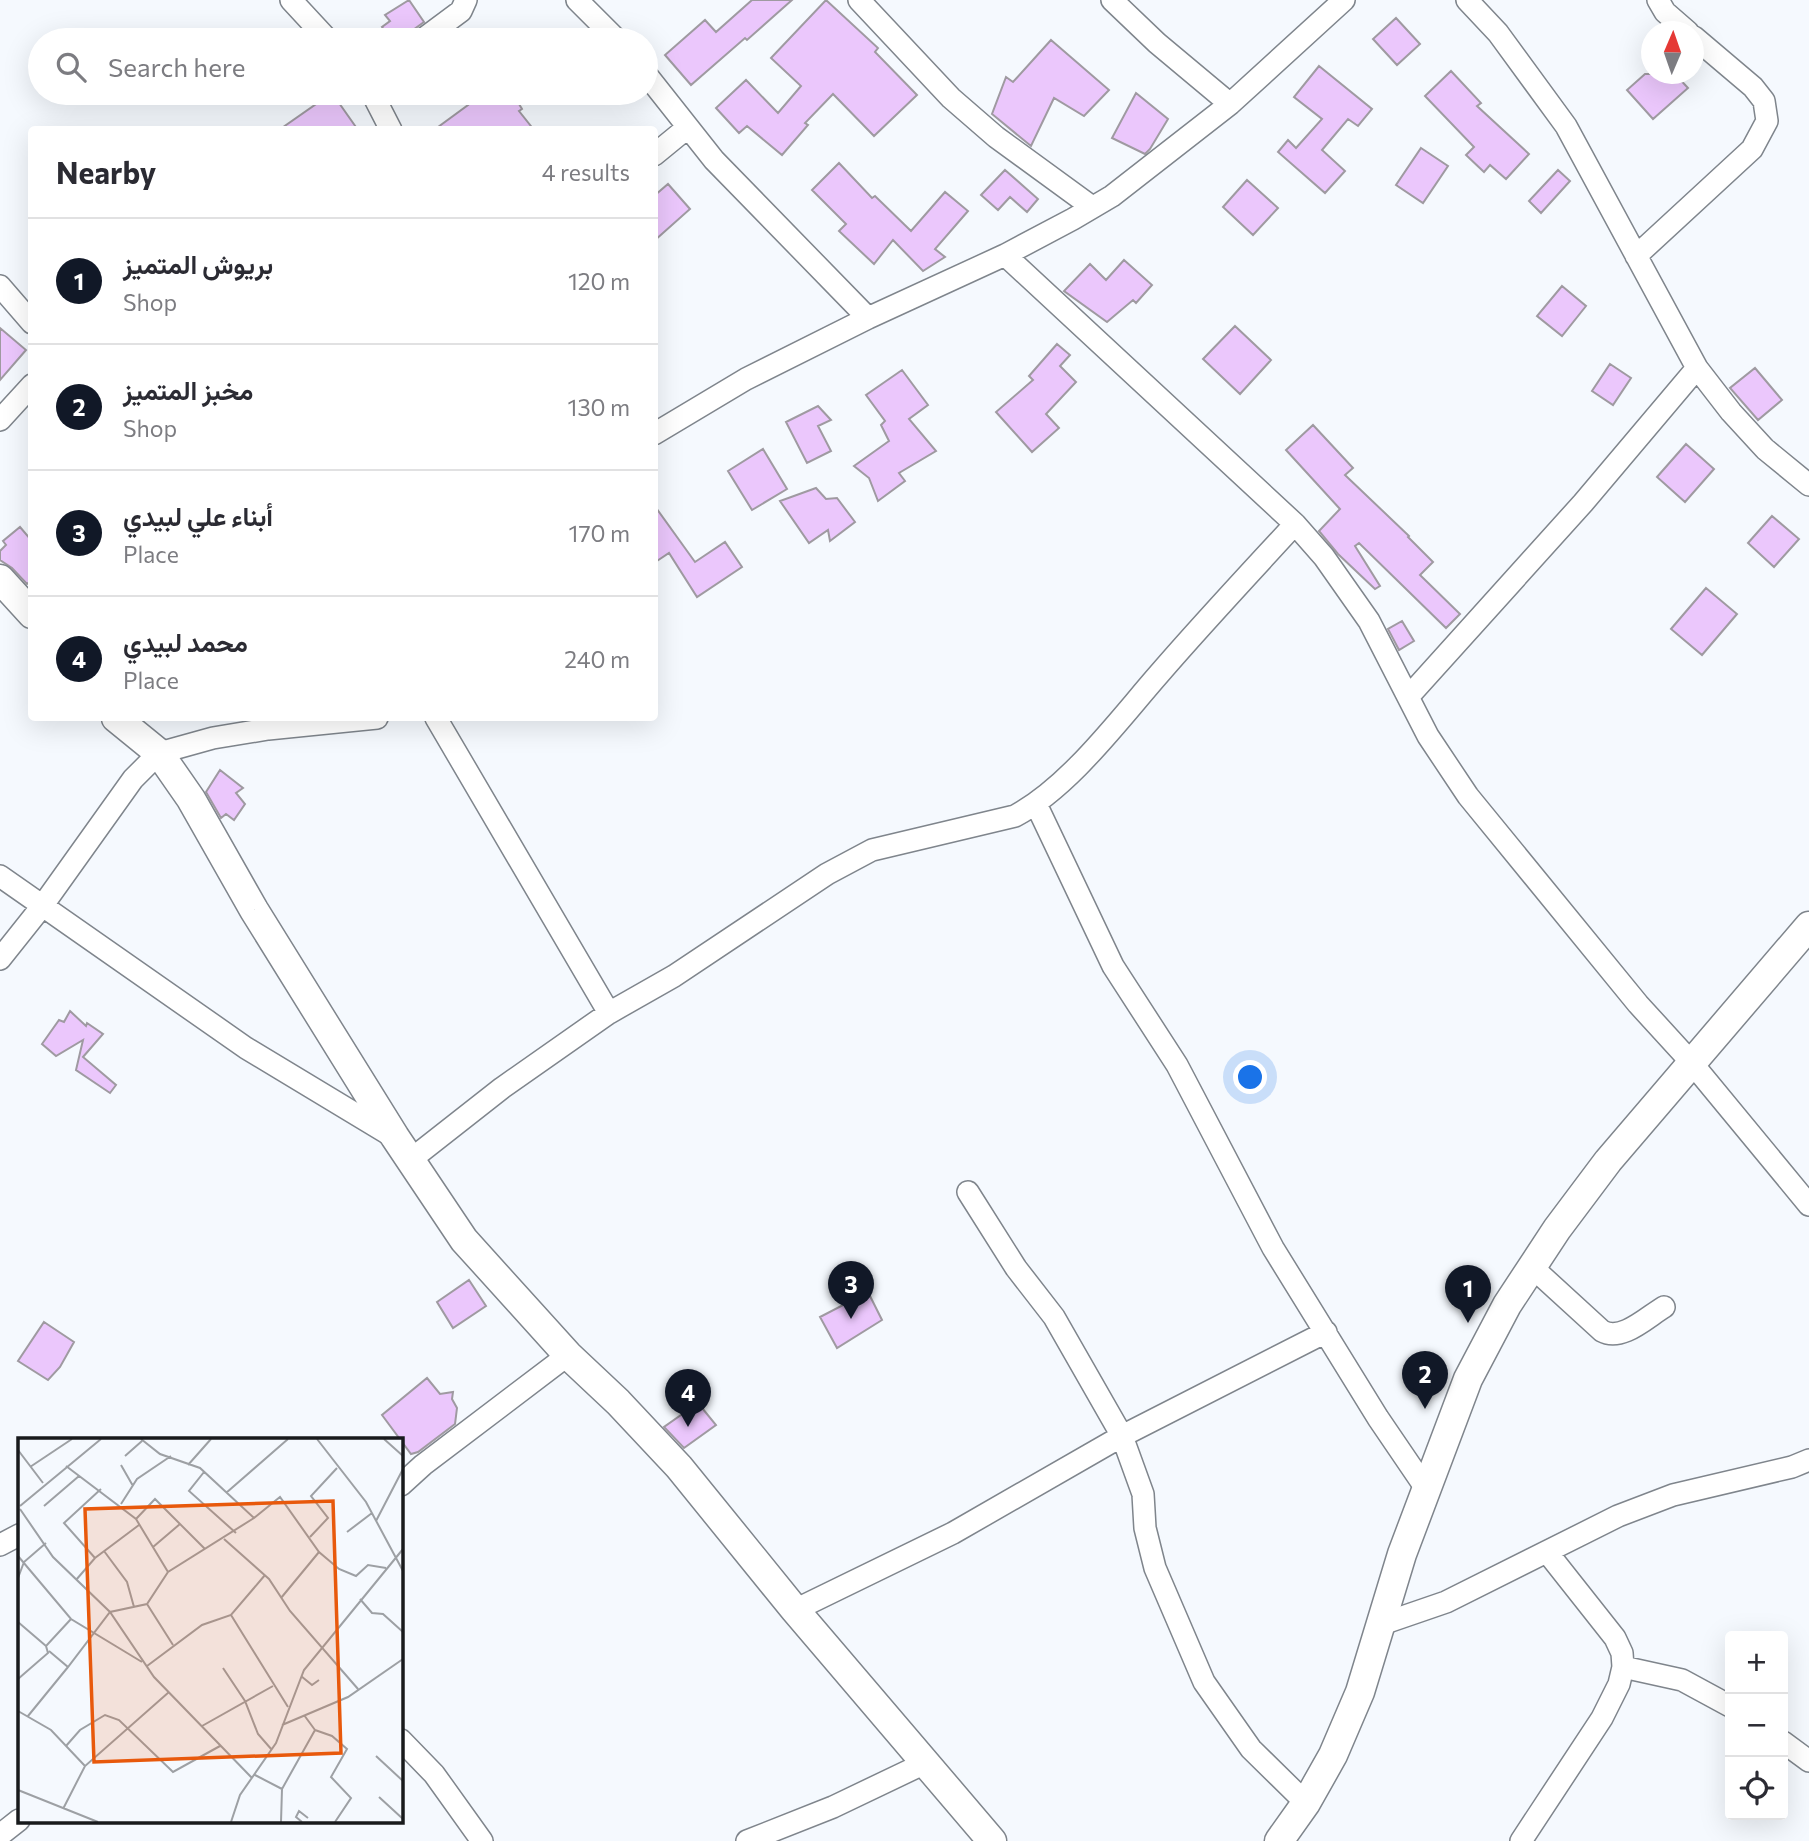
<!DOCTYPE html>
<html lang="en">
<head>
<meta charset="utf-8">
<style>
  body { margin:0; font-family:Commissioner,Vazirmatn,sans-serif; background:#f7f7f7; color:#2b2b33 }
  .controls { position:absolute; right:21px; bottom:21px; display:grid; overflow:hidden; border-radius:7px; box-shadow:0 7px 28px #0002 }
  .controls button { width:63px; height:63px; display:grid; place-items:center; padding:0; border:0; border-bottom:2px solid #e1e1e2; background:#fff; color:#2b2b33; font:35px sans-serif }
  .compass { position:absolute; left:1641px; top:21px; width:63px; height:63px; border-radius:50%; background:#fff; box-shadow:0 7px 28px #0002; rotate:2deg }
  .you { position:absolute; left:1251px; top:1078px; width:24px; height:24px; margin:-18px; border:5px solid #fff; border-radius:50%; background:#1a73e8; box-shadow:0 0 0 10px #1a73e833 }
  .badge { display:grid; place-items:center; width:46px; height:46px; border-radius:50%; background:#111827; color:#fff; font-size:23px; font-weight:700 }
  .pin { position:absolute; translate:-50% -58px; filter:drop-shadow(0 2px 4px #0008) }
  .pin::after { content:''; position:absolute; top:37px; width:24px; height:21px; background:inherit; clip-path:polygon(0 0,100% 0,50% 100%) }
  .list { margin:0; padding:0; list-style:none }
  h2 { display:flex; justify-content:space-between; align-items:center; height:91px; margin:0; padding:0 28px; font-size:30px }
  h2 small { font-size:23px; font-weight:400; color:#7c7c81 }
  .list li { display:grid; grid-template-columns:46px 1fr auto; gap:21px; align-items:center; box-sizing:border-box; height:126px; padding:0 28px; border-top:2px solid #e1e1e2 }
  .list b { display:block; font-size:26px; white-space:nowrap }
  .list p { margin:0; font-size:23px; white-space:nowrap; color:#7c7c81 }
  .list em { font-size:23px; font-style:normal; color:#7c7c81 }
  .icon { flex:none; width:38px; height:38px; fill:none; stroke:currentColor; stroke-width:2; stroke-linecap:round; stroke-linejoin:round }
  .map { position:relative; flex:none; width:1809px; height:1841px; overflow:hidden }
  .search { position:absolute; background:#fff; box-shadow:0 7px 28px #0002; left:28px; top:28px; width:630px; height:77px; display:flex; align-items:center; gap:18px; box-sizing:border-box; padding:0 24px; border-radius:38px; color:#7c7c81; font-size:26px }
  .panel { position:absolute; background:#fff; box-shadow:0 7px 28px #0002; left:28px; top:126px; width:630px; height:595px; border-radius:7px }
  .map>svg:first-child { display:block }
  .building { fill:#ebc7fc; stroke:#9f9aa1; stroke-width:2 }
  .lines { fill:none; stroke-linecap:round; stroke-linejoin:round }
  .minor-casing { stroke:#7f858c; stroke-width:24 }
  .tertiary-casing { stroke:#7f858c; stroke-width:31 }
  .minor { stroke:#fff; stroke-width:21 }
  .tertiary { stroke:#fff; stroke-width:28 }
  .inset-road { fill:none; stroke:#9da0a4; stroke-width:2 }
  .view { fill:#e8590c; fill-opacity:0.15; stroke:#e8590c; stroke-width:3.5 }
  .inset-edge { fill:none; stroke:#181a1c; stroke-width:3.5 }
</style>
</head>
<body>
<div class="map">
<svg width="1809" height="1841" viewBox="0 0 1809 1841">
  <rect width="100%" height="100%" fill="#f5f9fe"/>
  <path class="building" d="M409 0 424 22 399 40H392L382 27 390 21 385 15Z
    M752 0H792L747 40 745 38 691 85 665 55 705 20 716 32Z
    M826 0 878 48 875 52 917 95 874 136 833 94 805 123 808 125 782 155 747 126 739 133 716 108 746 80 778 113 801 86 771 58Z
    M1396 18 1420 44 1397 65 1373 39Z
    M1051 40 1109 90 1084 116 1054 98 1031 146 992 114 1006 77 1013 82Z
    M1319 66 1372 109 1358 126 1348 119 1322 150 1345 171 1325 193 1278 152 1288 140 1296 148 1322 119 1294 97Z
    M1451 71 1481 103 1477 106 1529 154 1506 179 1490 165 1484 172 1466 155 1474 147 1425 96Z
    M1645 74H1675L1688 88 1653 119 1627 90Z
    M332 93 358 130H279Z
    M459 93H533L519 104 522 109 519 111 534 130H434L468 105Z
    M1136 93 1168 119 1150 149 1145 154 1112 138Z
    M1421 148 1448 166 1423 203 1396 185Z
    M839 163 872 198 875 196 911 231 945 192 968 211 935 249 945 257 923 271 893 240 874 264 839 231 846 224 812 190Z
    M1005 170 1038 199 1027 212 1010 197 998 210 981 195Z
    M1558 170 1570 181 1541 213 1529 201Z
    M1247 180 1278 208 1253 235 1223 207Z
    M668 184 690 209 654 241V196Z
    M1124 260 1152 285 1136 303 1133 300 1107 322 1064 291 1090 264 1106 280Z
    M1562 286 1586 306 1562 336 1537 316Z
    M1235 326 1271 360 1240 394 1203 359Z
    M0 328 26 350 0 380Z
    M1057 344 1070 355 1060 366 1076 382 1046 414 1059 428 1032 452 996 412 1033 380 1029 376Z
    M1610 364 1631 378 1613 405 1592 391Z
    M1755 368 1782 400 1758 420 1730 388Z
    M902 370 928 405 909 419 936 451 899 473 905 481 878 501 869 478 854 466 889 441 881 425 885 421 866 395Z
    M818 406 831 420 818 426 831 451 807 463 786 422Z
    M1313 425 1353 468 1345 475 1409 536 1408 537 1433 562 1420 575 1460 614 1446 628 1359 543 1355 546 1380 586 1375 589 1338 554 1319 531 1340 509 1286 450Z
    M1686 444 1714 469 1685 502 1657 477Z
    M763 449 787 489 752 510 728 471Z
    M816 488 826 499 837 498 855 522 830 541 828 530 809 543 780 501Z
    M654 505 695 562 725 542 742 567 697 597 669 553 654 563Z
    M1772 516 1799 539 1774 567 1748 543Z
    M20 527 32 541V580L27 584 12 568 0 560V551L6 545 3 541Z
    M1706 588 1737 614 1702 655 1671 629Z
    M1402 621 1414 641 1399 650 1388 629Z
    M220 770 243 788 236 793 245 804 234 820 226 814 221 818 206 792Z
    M70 1011 86 1026 87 1023 103 1034 83 1057 116 1085 110 1093 76 1070 83 1040 56 1056 42 1044 59 1020 64 1022Z
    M469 1280 486 1306 453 1328 437 1302Z
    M868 1292 882 1320 837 1348 820 1317Z
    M44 1322 74 1342 60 1367 48 1380 18 1361Z
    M427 1378 440 1394 453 1392 452 1399 457 1408 455 1424 418 1452 411 1454 382 1415Z
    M698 1403 716 1425 684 1448 664 1427Z"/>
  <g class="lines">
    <defs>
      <path id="minor" d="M291 0 328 40
        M577 0 617 40
        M859 0 951 98 996 137 1092 207
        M1112 0 1157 43 1230 104 1344 0
        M1467 0 1498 33 1566 126 1697 368 1731 412 1765 449 1809 485
        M1658 0 1665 12 1688 32
        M422 40 461 11 466 0
        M646 74 714 160 868 318
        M372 93 391 130
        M654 155 687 128
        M1005 255 1295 524 1324 557 1369 621 1428 736 1468 796 1638 1004 1691 1062 1809 1205
        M1636 256 1752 149 1767 121 1764 101 1753 87 1694 37
        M0 286 32 323
        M0 420 32 385
        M654 434 746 379 868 318 1005 255 1073 219 1112 196 1230 104
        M1409 696 1583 503 1697 368
        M436 718 609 1013
        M1036 804 1113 966 1177 1065 1273 1248 1378 1418 1427 1490
        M0 876 246 1048 392 1136
        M0 959 43 905 133 779 159 753 213 738 268 729 377 718
        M409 1161 502 1088 609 1013 674 976 827 874 872 850 1015 816C1070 786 1117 722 1159 674 1203 623 1249 574 1295 524
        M968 1192 1016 1268 1054 1317 1122 1436 1143 1494 1145 1528 1155 1568 1204 1682 1251 1749 1306 1803
        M1532 1267 1602 1331C1622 1342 1647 1317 1664 1307
        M401 1485 423 1465 568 1355
        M0 1545 19 1535
        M795 1610 953 1533 1122 1436 1326 1332
        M1382 1624 1446 1602 1618 1516 1673 1495 1792 1467 1809 1460
        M1623 1667 1682 1680 1730 1706
        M401 1740 434 1774 482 1841
        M1783 1742 1809 1761
        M0 1835 19 1820
        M747 1841 833 1807 925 1763
        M1521 1841 1602 1718 1619 1684 1623 1667 1622 1653 1615 1638 1547 1552"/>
      <path id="tertiary" d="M0 579 32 614
        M116 718 159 753 191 799 254 910 395 1137 464 1240 568 1355 618 1402 679 1467 795 1610 992 1841
        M1279 1841 1306 1803 1333 1755 1360 1692 1402 1554 1468 1379 1507 1305 1557 1229 1608 1161 1809 926"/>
    </defs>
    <use href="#minor" class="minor-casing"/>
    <use href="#tertiary" class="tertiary-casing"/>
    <use href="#minor" class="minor"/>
    <use href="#tertiary" class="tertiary"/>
  </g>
  <g transform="translate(18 1438)">
    <rect width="385" height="385" fill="#f5f9fe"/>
    <path class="inset-road" d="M123 1 142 16 182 30 236 80 262 59 301 114 321 131 338 138 350 127 368 130M299 1 348 64 385 133M366 1 385 18M0 12 25 45M107 18 124 3M103 27 115 48M170 27 193 1M48 28 118 81 150 134M12 29 54 1M186 34 171 53 218 95M208 55 270 1M103 66 119 41 153 18M2 68 83 1M26 68 61 38M2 71 35 119 92 174 136 239 234 340M118 81 137 61 187 111M358 83 385 31M329 94 354 75M292 99 310 80 293 58 319 30M206 101 251 141 272 173 340 251M135 109 162 86M86 113 109 144 116 169M0 118 53 181 124 224M77 120 46 85 83 51M0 140 6 124 28 105M58 142 77 120 121 87M263 160 301 114M342 161 354 175 365 176 385 194M129 166 155 207M213 177 270 269M0 184 28 208M31 213 50 229 92 174 129 166 150 134 236 80M129 228 184 187 213 177 247 137M205 230 227 263 240 296 254 312M283 238 294 247 301 242M0 241 30 215 28 208 53 181M0 273 33 292 67 328M10 278 50 229M264 287 330 259 385 221M184 288 255 248M297 292 314 298 329 311 313 339 333 360 317 384M48 308 62 292 87 277 101 282 155 334 202 308M358 318 385 343M237 337 264 351M0 352 80 384M361 359 385 381M45 371 67 328 151 254M213 384 222 357 258 305 286 232 385 111M263 384 264 351 297 292 286 277M284 384 278 379 281 373 290 380"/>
    <path class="view" d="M315 63 323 315 76 324 67 71Z"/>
    <rect width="385" height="385" class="inset-edge"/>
  </g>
</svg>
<div class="controls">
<button>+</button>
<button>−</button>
<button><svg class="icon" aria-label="locate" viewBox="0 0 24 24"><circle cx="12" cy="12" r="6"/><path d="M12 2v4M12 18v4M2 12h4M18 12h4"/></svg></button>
</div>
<svg class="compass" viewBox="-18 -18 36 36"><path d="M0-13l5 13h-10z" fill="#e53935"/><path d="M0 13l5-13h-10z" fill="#7c7c81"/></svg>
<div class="you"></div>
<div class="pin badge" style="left:1468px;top:1323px">1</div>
<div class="pin badge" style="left:1425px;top:1409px">2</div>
<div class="pin badge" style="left:851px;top:1319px">3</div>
<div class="pin badge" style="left:688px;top:1427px">4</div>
<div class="search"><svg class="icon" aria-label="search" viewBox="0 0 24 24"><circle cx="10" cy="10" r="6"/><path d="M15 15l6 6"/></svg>Search here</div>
<section class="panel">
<h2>Nearby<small>4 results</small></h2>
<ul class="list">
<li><span class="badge">1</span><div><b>بريوش المتميز</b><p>Shop</p></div><em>120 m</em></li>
<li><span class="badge">2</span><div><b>مخبز المتميز</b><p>Shop</p></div><em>130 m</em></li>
<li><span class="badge">3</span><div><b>أبناء علي لبيدي</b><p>Place</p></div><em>170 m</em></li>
<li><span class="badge">4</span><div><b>محمد لبيدي</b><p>Place</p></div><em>240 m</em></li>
</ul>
</section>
</div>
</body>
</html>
